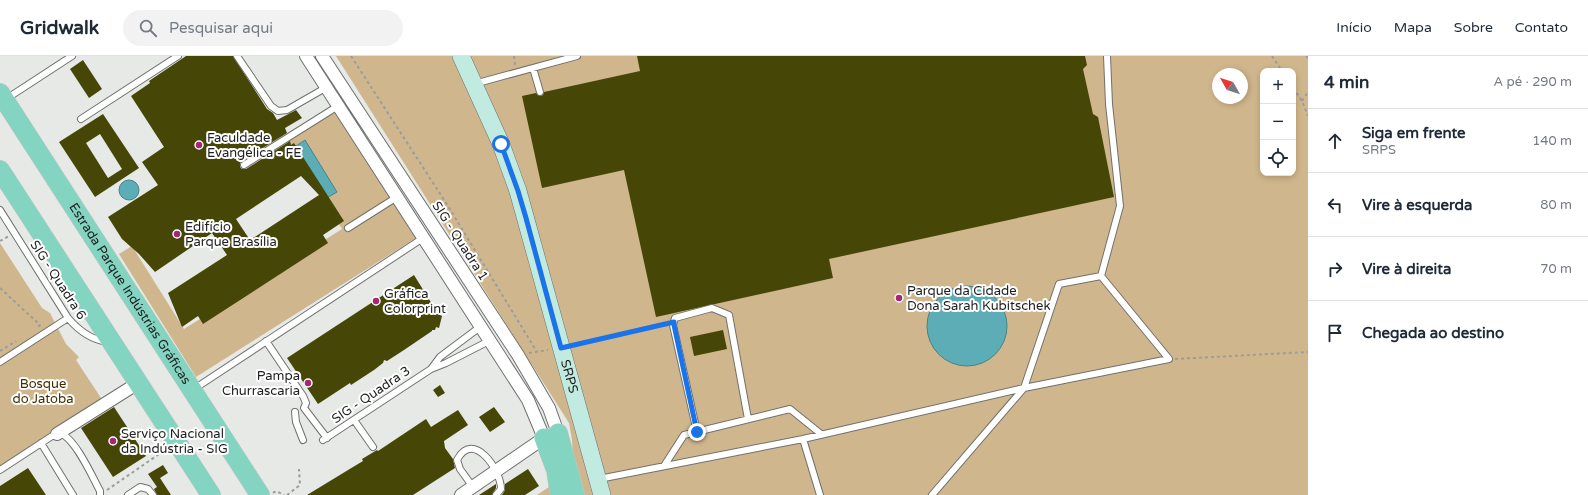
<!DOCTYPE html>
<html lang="pt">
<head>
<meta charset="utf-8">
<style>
  body { margin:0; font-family:"Varela Round",sans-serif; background:#f2f2f3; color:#1f2937 }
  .controls { position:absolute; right:12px; top:12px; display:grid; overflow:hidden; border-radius:8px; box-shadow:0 2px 6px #0003 }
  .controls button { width:36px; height:36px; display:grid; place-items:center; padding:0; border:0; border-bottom:1px solid #e0e1e3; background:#fff; color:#1f2937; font:20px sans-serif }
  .compass { position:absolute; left:1212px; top:12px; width:36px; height:36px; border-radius:50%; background:#fff; box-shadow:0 2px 6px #0003; rotate:309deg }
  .stop { position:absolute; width:12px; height:12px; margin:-9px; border:3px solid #1a73e8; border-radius:50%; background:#fff }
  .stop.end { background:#1a73e8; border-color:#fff; box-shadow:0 1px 4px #0008 }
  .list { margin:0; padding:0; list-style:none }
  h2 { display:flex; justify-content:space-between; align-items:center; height:52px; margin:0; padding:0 16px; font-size:17px }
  h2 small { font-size:13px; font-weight:400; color:#747a83 }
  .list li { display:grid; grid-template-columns:26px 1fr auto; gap:12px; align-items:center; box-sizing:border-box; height:64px; padding:0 16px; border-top:1px solid #e0e1e3 }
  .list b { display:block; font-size:15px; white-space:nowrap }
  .list p { margin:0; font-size:13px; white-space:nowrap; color:#747a83 }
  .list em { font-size:13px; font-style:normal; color:#747a83 }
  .icon { flex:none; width:22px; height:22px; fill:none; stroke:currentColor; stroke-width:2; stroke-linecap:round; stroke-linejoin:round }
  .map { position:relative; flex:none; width:1308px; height:439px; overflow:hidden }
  header { display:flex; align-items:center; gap:24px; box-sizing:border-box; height:56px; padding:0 20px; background:#fff; border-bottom:1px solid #e0e1e3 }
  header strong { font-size:19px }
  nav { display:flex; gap:22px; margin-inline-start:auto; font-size:14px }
  .search { width:280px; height:36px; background:#f2f2f3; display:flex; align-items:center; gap:10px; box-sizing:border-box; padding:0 14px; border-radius:22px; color:#747a83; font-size:15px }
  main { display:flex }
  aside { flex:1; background:#fff }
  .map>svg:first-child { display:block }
  .green { fill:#d0b68c; fill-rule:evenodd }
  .water { fill:#5cadb5; stroke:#498288 }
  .building { fill:#464707; fill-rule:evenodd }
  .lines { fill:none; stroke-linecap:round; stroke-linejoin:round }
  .lane-casing { stroke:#70726f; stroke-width:8 }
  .street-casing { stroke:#70726f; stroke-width:14 }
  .secondary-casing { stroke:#70726f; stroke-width:18 }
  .primary-casing { stroke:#c4c5c4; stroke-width:20 }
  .path { stroke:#9b9d9b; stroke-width:2; stroke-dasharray:3 3; stroke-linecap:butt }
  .lane { stroke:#fff; stroke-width:6 }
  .street { stroke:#fff; stroke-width:12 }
  .secondary { stroke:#c1eae0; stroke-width:17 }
  .primary { stroke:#83d4c1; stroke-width:19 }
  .route { stroke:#1a73e8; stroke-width:5 }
  .poi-dot { fill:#a52677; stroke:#fff; stroke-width:1.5 }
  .labels { text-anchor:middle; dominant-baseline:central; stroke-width:4; stroke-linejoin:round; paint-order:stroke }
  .poi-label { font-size:13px; fill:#1e1f1e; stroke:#fff; text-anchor:start }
  .street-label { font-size:13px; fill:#1e1f1e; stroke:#fff }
  .park-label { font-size:13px; fill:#442e00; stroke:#fff }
</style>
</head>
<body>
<header>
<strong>Gridwalk</strong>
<div class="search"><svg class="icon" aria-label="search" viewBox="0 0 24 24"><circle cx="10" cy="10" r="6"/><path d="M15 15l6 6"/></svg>Pesquisar aqui</div>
<nav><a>Início</a><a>Mapa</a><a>Sobre</a><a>Contato</a></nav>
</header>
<main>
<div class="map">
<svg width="1308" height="439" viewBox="0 0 1308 439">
  <rect width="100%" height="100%" fill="#e6e9e6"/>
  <path class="green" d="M336 0H1308V439H537L555 427 573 402 572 384 569 367ZM1263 15H1293V117H1263ZM1218 18H1242V42H1218Z
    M336 54 416 182 196 321 119 198 132 190 184 273 342 173 287 85Z
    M0 187 42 252 50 257 66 288 79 301 76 304 101 342 99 344 102 348 0 416Z"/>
  <path class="water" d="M305 84 337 136 325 143 293 92Z
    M119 134a10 10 0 1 1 20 0a10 10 0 1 1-20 0Z
    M927 270a40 40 0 1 1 80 0a40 40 0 1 1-80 0Z"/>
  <path class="building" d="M186 0H233L267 53 273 57 277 64 296 54 302 62 285 72 287 77 242 105 240 107V111L242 113H246L290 85 291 89 294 87 344 165 323 179 328 187 203 268 198 260 182 271 168 237 227 199 212 177 155 216 139 198 122 183 108 161 158 129 142 106 164 91 131 40 150 27 149 25ZM301 120 319 139 250 184 236 163Z
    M637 0H1085L1087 9 1083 13 1093 58 1098 61 1114 141 829 203 833 222 656 261 624 114 542 132 522 40 536 37 541 40 543 39 544 36 640 15Z
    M83 4 102 33 89 42 70 13Z
    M103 58 139 112 95 141 59 86ZM100 78 122 113 108 122 86 87Z
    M414 219 432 248 435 249 434 252H437V255L440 256V259L442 260 439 272 436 271 435 274H432V275L404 294 387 305 384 304 383 307 374 314 351 329 350 327 318 348 287 302Z
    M723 274 727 293 694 300 690 281Z
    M440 329 445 337 438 341 433 334Z
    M114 351 146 400 113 421 81 372Z
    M494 351 505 366 490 376 479 361Z
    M458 354 468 369 444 385 445 392 453 403 455 412 413 439H307L353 411 363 405 362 403 377 394 378 395 426 363 431 371Z
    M163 409 168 417 160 422 171 439H157L154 433 157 431 148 418Z
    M28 412 46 439H0V430Z
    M528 413 539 430 525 439H502L505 434V428Z
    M496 428V432L492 439H479Z"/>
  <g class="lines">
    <defs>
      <path id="lane" d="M237 0 271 50 278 55 287 54 327 31
        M533 12 540 36
        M474 28 577 0
        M6 43 72 0
        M81 63 178 0
        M244 109 338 50
        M0 154 68 262C79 275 91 284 108 286
        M348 172 397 141
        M1101 220 1120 150 1109 48 1107 0
        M266 285 303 340 306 347 304 352 327 382
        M0 306 68 262
        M431 313 440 301 480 271
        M194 333 423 182
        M295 356 296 366 303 384
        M354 364 373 391
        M697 376 673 269 675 262 712 252 729 259 748 363
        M803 383 1024 332 1169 303 1101 220
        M323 384 431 313 446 307 489 285
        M41 387 73 439
        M664 410 684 379 790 353 821 378
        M0 414 52 380C56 379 58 378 61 378 75 382 93 422 100 435V439
        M599 423 803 383 820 439
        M473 431 460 413 457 404C473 373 501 414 501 433L496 439
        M128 439 140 431 148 433 153 439
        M932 439 1024 332 1059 228 1101 220"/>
      <path id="street" d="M306 0 528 344 544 382
        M322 0 518 299 549 352 558 377 544 382 461 439
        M57 378 138 327"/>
      <g id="secondary">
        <path id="s1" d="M461 0 501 88 518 135 602 439"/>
      </g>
      <g id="primary">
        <path id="s2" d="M0 37 260 439"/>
        <path d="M0 114 211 439"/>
        <path d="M558 377 575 439"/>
        <path d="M544 382 556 414 560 439"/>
      </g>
    </defs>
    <use href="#lane" class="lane-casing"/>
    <use href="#street" class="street-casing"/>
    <use href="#secondary" class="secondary-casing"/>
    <use href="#primary" class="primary-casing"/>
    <path class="path" d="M351 0 448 150 537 296
      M514 0 515 9
      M1272 0 1282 15
      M1306 0 1308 2
      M1293 32 1302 45 1308 60
      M1302 45 1308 36
      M0 185 9 180
      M0 232 40 269 38 271
      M574 289 666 268
      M0 295 16 285
      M529 297 548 294
      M1175 303 1308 296
      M107 434 165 394
      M273 437 276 435 284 439
      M287 439 300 429 299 413"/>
    <use href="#lane" class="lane"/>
    <use href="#street" class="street"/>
    <use href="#secondary" class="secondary"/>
    <use href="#primary" class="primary"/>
  </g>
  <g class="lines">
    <path class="route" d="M501 88 518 135 526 162 561 292 674 266V269L697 376"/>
  </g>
  <g class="poi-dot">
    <circle cx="199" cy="89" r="4"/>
    <circle cx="177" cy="178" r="4"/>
    <circle cx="899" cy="242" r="4"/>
    <circle cx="376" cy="245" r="4"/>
    <circle cx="308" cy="327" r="4"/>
    <circle cx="113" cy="385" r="4"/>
  </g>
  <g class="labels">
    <g class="poi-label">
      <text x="207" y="82">Faculdade<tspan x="207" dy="15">Evangélica - FE</tspan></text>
      <text x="185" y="171">Edifício<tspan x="185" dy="15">Parque Brasília</tspan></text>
      <text x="907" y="235">Parque da Cidade<tspan x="907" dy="15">Dona Sarah Kubitschek</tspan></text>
      <text x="384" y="238">Gráfica<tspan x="384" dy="15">Colorprint</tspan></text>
      <text x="300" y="320" text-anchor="end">Pampa<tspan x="300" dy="15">Churrascaria</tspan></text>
      <text x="121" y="378">Serviço Nacional<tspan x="121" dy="15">da Indústria - SIG</tspan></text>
    </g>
    <g class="street-label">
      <text transform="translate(460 185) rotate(57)">SIG - Quadra 1</text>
      <text transform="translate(58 224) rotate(57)">SIG - Quadra 6</text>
      <text stroke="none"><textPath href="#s2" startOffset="239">Estrada Parque Indústrias Gráficas</textPath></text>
      <text stroke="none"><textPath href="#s1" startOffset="339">SRPS</textPath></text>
      <text transform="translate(371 339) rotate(-34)">SIG - Quadra 3</text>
    </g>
    <g class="park-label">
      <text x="43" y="328">Bosque<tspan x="43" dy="15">do Jatoba</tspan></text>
    </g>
  </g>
</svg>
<div class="controls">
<button>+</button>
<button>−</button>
<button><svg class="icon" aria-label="locate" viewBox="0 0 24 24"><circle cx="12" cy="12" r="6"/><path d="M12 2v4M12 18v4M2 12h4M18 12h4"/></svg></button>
</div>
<svg class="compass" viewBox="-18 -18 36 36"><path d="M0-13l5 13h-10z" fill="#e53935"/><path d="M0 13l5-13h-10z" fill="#747a83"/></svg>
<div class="stop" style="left:501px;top:88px"></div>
<div class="stop end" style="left:697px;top:376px"></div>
</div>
<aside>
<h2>4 min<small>A pé · 290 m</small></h2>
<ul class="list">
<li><svg class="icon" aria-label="ahead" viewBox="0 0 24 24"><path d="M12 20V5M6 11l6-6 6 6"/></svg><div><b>Siga em frente</b><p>SRPS</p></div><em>140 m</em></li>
<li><svg class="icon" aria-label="left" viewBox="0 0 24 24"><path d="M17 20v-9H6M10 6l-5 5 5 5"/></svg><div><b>Vire à esquerda</b></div><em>80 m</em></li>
<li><svg class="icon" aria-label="right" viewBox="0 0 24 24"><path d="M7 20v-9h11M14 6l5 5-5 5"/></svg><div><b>Vire à direita</b></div><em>70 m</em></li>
<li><svg class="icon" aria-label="arrive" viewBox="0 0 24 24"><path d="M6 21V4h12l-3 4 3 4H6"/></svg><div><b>Chegada ao destino</b></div></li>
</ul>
</aside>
</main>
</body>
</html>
